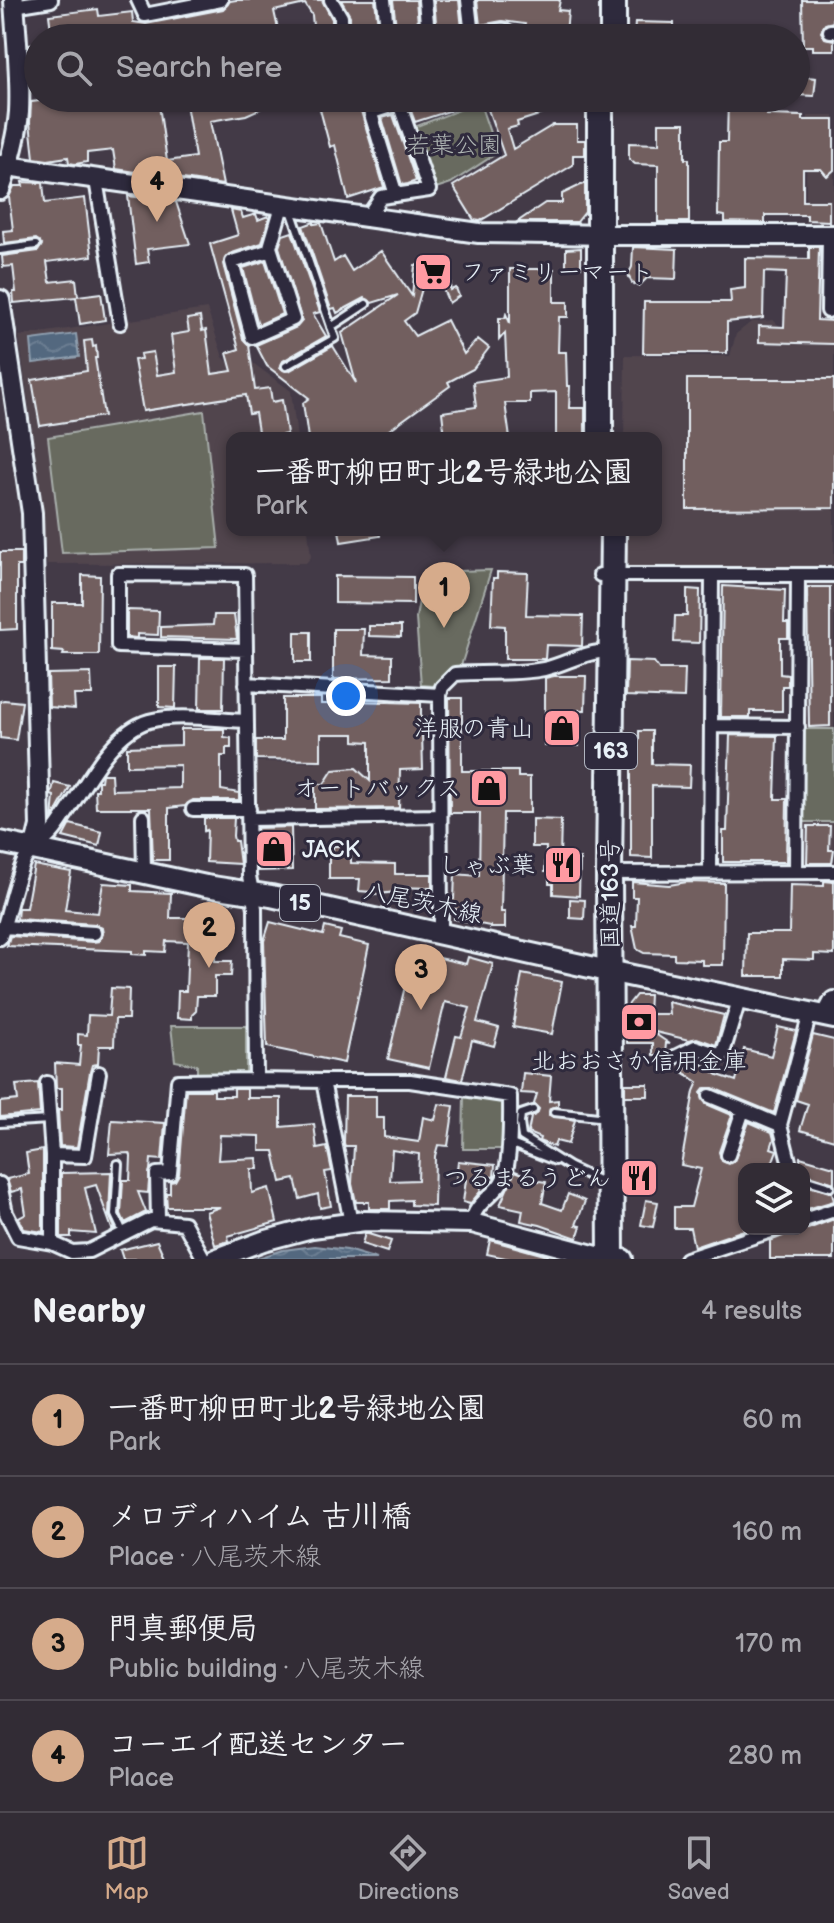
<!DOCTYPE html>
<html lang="en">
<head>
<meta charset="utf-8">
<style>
  body { margin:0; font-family:"Balsamiq Sans","Klee One",sans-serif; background:#3d3841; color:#f1f3f6 }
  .controls { position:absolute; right:24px; bottom:24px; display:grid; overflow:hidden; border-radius:16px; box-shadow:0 2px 6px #0004 }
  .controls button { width:72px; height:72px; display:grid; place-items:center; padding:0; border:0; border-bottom:2px solid #4d4850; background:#322c35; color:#f1f3f6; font:40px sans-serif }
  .you { position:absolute; left:346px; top:696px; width:28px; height:28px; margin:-20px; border:6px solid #fff; border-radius:50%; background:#1a73e8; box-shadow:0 0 0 12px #1a73e833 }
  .badge { display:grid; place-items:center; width:52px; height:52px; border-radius:50%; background:#d6ab8b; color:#111; font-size:26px; font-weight:700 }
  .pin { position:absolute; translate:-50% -66px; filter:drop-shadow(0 2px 4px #0008) }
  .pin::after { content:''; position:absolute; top:42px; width:28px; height:24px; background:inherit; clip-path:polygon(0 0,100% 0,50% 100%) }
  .popup { position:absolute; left:226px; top:432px; width:436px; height:104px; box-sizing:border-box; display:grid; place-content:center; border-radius:16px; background:#322c35; filter:drop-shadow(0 2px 6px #0005); font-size:26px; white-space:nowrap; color:#a8a7ad }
  .popup b { font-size:30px; color:#f1f3f6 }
  .popup::after { content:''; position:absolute; left:50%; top:100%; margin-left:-16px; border:16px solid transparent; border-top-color:#322c35 }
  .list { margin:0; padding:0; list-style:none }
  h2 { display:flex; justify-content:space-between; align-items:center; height:104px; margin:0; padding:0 32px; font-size:34px }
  h2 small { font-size:26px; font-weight:400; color:#a8a7ad }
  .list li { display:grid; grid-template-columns:52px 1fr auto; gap:24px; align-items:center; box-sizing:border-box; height:112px; padding:0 32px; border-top:2px solid #4d4850 }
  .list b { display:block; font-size:30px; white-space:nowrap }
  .list p { margin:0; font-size:26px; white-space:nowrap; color:#a8a7ad }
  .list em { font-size:26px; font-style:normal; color:#a8a7ad }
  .icon { flex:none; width:44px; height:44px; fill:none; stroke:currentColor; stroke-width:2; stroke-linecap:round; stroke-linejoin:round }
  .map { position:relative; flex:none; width:834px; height:1259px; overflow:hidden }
  .search { position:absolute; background:#322c35; box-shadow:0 2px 6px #0004; left:24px; right:24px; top:24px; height:88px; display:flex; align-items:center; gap:20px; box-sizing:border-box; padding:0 28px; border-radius:44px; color:#a8a7ad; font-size:30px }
  .sheet { height:552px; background:#322c35 }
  nav { display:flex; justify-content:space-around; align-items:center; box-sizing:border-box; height:112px; border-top:2px solid #4d4850; background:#322c35; font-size:22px; color:#a8a7ad }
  nav a { display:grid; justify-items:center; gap:4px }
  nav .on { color:#d6ab8b }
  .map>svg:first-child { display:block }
  .built { fill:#51454e }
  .green { fill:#676b5e; stroke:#a8aeab; stroke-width:2 }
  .water { fill:url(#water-waves); stroke:#8f9faf; stroke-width:2 }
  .building { fill:#725f5f; stroke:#e8f1f8; stroke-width:2; fill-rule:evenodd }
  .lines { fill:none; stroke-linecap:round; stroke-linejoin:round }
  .lane-casing { stroke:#e8f1f8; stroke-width:12 }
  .street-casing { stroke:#e8f1f8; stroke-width:18 }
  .secondary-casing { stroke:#e8f1f8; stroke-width:24 }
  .primary-casing { stroke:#e8f1f8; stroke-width:26 }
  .highway-casing { stroke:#e8f1f8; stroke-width:30 }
  .lane { stroke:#2f2a3d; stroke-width:6 }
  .street { stroke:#2f2a3d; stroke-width:12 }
  .secondary { stroke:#2f2a3d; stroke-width:18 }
  .primary { stroke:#2f2a3d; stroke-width:20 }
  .highway { stroke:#2f2a3d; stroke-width:24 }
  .labels { text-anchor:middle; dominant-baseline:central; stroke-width:6; stroke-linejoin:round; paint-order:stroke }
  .shield { fill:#2f2a3d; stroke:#b0b5c0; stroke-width:2 }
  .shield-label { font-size:22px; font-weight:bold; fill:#e8f1f8 }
  .park-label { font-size:24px; fill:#aeb5b3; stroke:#2f2a3d }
  .poi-label { font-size:24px; fill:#e8f1f8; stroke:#2f2a3d; text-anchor:end }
  .street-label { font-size:24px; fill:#e8f1f8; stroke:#2f2a3d }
</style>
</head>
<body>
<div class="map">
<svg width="834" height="1259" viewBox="0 0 834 1259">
  <defs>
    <pattern id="water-waves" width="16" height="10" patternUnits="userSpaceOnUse" patternTransform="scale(2)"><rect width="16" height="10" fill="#53687f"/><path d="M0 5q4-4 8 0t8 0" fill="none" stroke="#6c7e92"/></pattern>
  </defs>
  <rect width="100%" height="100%" fill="#433a47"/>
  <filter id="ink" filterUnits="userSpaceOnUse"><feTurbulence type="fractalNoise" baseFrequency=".0125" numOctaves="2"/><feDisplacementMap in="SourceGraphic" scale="16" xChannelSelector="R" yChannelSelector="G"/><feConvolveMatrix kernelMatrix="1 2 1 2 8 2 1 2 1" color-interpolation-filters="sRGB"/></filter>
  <g filter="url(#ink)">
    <path class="built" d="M808 116H834V222H805Z
      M207 309 223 357 229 363 250 361 291 391 297 438H232V530H308L311 557 306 563 47 564 41 496 19 336Z
      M773 320 783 329 834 334V567H623L624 530H656V438H624L625 355 730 356 736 334 751 322Z
      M811 583H834V867H803L800 864 803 588Z
      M322 695H401L402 811 259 814 254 810V762H322Z"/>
    <path class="green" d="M468 98H478L497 153 451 183 433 189 414 127 470 106Z
      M204 411 219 548 62 553 48 437Z
      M491 570 461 666 435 686 421 685 416 618 424 572Z
      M804 729H834V822H803Z
      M171 1026H246V1073L197 1075V1065L175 1061Z
      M464 1096 506 1101 503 1149H463Z"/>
    <path class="water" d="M76 334 79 357 33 363 31 340Z
      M315 1246 347 1250 377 1259H255L283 1250Z"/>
    <path class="building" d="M236 0H322L332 19V38H314L312 15 305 4 274 11 280 38H52L49 15 98 9 99 16 132 12 133 22 146 24 223 9 230 1Z
      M341 0H375L379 34 350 36V16Z
      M393 0H416L418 23 396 27Z
      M434 0H459L462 29 454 33 437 34Z
      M477 0H560L558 10 568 11 566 34 524 30 525 24 502 21 480 25Z
      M802 0H833V22L825 24 821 32 825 38 834 40V50H813V46H803Z
      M635 22 674 23V38H634Z
      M38 43V72H32L29 44Z
      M796 76 816 78 814 96 796 95Z
      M66 98H158L167 161 195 157 185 98H284L246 115 210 121 223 185 116 169 113 150 87 153V162L75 164 69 163 68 157 48 160 34 158 30 122 31 102Z
      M317 98H335L337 104 357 98 384 187 348 199 335 145 330 147Z
      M429 98H483V100L415 122 411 111 427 104Z
      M484 98H536L542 114 517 122 518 126 507 129 513 149 553 125H577V140H585V155H573V165L480 221 474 220 453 186 504 155Z
      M728 98H767V115L803 116V120H834V170L827 176 821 169H803V201H829V221L807 220V215H765V223L725 222V216L718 215 719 142H727Z
      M393 115 416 181 408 184 402 185 382 118Z
      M659 123H685V159H689V222H658V165L635 164 629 159V143L659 144Z
      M22 182 43 183 45 203 85 198 92 256 47 262 50 282 76 279 78 296 101 293 105 320 80 324 76 297 14 303 13 292H16L13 266 3 267 2 256 38 251 42 245 36 239 4 243 3 231 13 230 9 197 14 186H23Z
      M585 183V212L577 222H517L545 203H562V194Z
      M128 196 176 202 190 244 147 249 149 262 136 264Z
      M231 210 241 212 243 218 256 214 258 220 268 216 269 218 262 243 229 254 223 264 243 339 249 345 255 390 270 388 272 402 282 400 287 434 277 436 278 438H259L255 413 249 414 246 395 143 411 134 360 141 359 140 354 153 352 157 375 176 372 171 335 189 332 187 319 200 317 202 331 206 330 212 374 232 371 227 353 239 349 210 244 238 235Z
      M314 222V224L321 223 334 262 343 256 352 271 381 251 412 296 415 265 452 268 450 290 456 288 459 296 449 303 442 287 423 285 415 313 404 321 415 336 447 320 464 354 478 339 489 348 473 369 448 382 450 386 378 438H308L303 403 309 398 267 366 256 345 297 327 302 321 279 247 283 235 292 232 320 312 313 314 326 336 283 361 280 368 289 371 333 346 356 383 342 333 398 295 372 303 365 298 337 313 335 308 331 309 303 226Z
      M633 247 677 249 676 279 647 278 639 286 632 283 628 275 632 267Z
      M809 247H819L817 320 834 321V344L759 342V326L784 327 786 273 764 272 763 318 727 322V353H643L644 302H731L730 290 745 288V258L809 259Z
      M581 248V267H566V249Z
      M265 261 282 314 258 325 243 268Z
      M510 269H554V302H568V317H559L558 352H566L567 386H570L569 408H585V438H556V392L530 393V403H505L510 438H445L442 412 476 407 473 382 507 377 505 333 499 340V318H505L506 314 510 323Z
      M92 340 93 347 96 346 97 358H95L104 416 40 426 32 380 87 371 84 341Z
      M687 379H834V508L687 509Z
      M339 530H380V536L341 542Z
      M0 552H21V566H17V629L0 630Z
      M497 572 528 573 526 615 583 616 582 646 546 645 545 659H505V626L491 625 493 578H497Z
      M82 575 100 576 99 655H63L64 652 52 651V603H82Z
      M335 576 413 577V604L335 603Z
      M723 586 785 590 784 623H788V638H780V674L788 675V686H782V711H750V717H721Z
      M807 587H830V726L809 727Z
      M687 589 700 590 699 643 674 642 675 616H687Z
      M127 610 159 611 158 635 137 634V638L127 637Z
      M214 615H234L237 639 161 637V627L213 625Z
      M369 626H401V637L369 636Z
      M333 629H364L363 655 392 656V678L333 679Z
      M295 632H311V662H295Z
      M200 658H224L223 709H199Z
      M627 661 654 662 659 669H685L684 698 626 696Z
      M159 667H176L175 708 159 707Z
      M91 673 92 695H74L75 709 49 707 48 674Z
      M554 676H586L585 710H579V746H545V678Z
      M283 698H321V704H353V701L421 703V719H431V732H422L423 769 400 770 399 808 315 809V784H324L333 770 356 768 370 781V742L354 741V734H321V760L256 759V740H283Z
      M449 698H462V771H518V777H530V813H503L501 912H505V928H490V926L454 919 456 909 450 908 452 898 454 899 455 874 479 876 480 813H450Z
      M4 700 22 702 16 740 0 738V701Z
      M181 729H224V737L231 738V748H226V756H221V790L239 793V800H193L185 806 169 808V860H153L151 808H96L95 790H98V781H101L102 774H111L112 790 180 788V765L127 766V747L181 745Z
      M639 731H652V764L690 765 689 787 652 786V858L631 857V739H639Z
      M730 735 777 736 775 799H787L786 862H723V831H727Z
      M54 783 70 787 52 819 54 796 51 795Z
      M204 818H234L233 836 234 841H237L240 864 206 862 207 830 204 831Z
      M532 819 561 820 560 858H580L579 896 553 894V884H549V872H545L546 847H532Z
      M70 824 102 832 99 846 63 837Z
      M808 826H830L829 850H834L832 863H807Z
      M291 827 292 870 258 871 257 828Z
      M338 844H351V863L395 864V874H432V888L395 887V892L371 895V892L359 891 360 879H329V856H333V846H338Z
      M34 865 71 872 65 910 98 913 103 883 132 885V891L171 893 170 918H191V927H201V943L209 944V948H215V961H232L231 976H215V996H197L196 1011 192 1015V1019L177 1018 178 991H186L188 942 166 941 165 952 146 951V955L132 954V951L7 946 10 936 93 942 99 941 103 934 102 928 95 924 17 919 18 908H26Z
      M824 881 834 882V955L814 954V960L783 959V976H746L747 933H789L790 885 824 886Z
      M632 882 669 885 687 882 724 883 723 965H702V960L674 959V954L644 953 637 949 632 926H636L637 897H632Z
      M570 899 585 900 584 919 570 918Z
      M270 922 323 935 325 927 341 931 339 938 369 945 344 1063 267 1047 264 941Z
      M413 952 466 964 468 957 493 964 477 1022 499 1028 494 1046 472 1040 462 1080 446 1077 456 1036 461 1037 470 1008 445 1002 429 1068 388 1059Z
      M522 974 562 982 552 1034 513 1027Z
      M111 988 129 989 128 1019H115L114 1046H99L98 1064 92 1065 90 1072 77 1147 60 1146 58 1110H62V1088H56L55 1063 79 1065 81 1045H78V1034L87 1035 88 1015 109 1016Z
      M636 995H649L648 1014H669L668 1002 724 1015 716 1045 697 1038 689 1040 651 1031 670 1044 666 1043 665 1055H653V1043H627L628 1005Z
      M778 1027 796 1031 774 1113 713 1088H705L701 1093 706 1104 732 1115 719 1152 722 1161 729 1164 734 1161 749 1122 772 1132 774 1139 771 1148 777 1150 770 1169H744V1230L694 1247 690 1228H674V1207H691L701 1169 681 1165 694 1091 698 1082 683 1072 693 1058 718 1075 736 1081 744 1049 771 1056Z
      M813 1035 834 1040V1140L800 1130 808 1104 796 1100Z
      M523 1073 551 1076 549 1101 558 1100V1106L550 1108 549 1115 575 1120 568 1144 556 1141 554 1147 539 1141 540 1138 528 1133 531 1117 537 1114 539 1109 534 1104 537 1094 521 1093Z
      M38 1083 40 1113 0 1117V1102L18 1100 16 1085Z
      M625 1084H648V1096H625Z
      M234 1089H247V1098H281V1127L314 1124 317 1149 327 1147 332 1171 325 1172 331 1206 320 1208 318 1194 300 1199 295 1179 281 1182 274 1151H260V1136L220 1135 218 1160 257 1158 258 1169H251L252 1193 269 1188 277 1222 228 1236 229 1241 215 1245 206 1212 220 1207H167L166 1193H170V1182L175 1181 179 1174 186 1090H214V1096H234Z
      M345 1096H376V1118H384V1137L419 1142 423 1117 435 1120 439 1104 454 1106 448 1146 438 1145 435 1156 434 1206 411 1205V1200L390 1201V1209H369V1202H356L352 1184 354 1146H345L344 1143ZM392 1150 419 1154 418 1180 390 1181Z
      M112 1120 165 1123 162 1160 151 1159 148 1193 138 1192 146 1212 125 1223 121 1214 123 1180H130L131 1156 130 1153 109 1154Z
      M43 1150V1232L24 1229 19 1218 26 1214 22 1189 11 1192 7 1179 29 1174 26 1153Z
      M800 1157 834 1167V1183L804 1173V1169H800Z
      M458 1161 495 1165 494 1177 483 1176 480 1192 470 1204 463 1202 466 1180 456 1179Z
      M627 1161H639V1167H651L650 1189 627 1188Z
      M515 1171 528 1176 527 1179 546 1182 542 1203 562 1210 568 1194 585 1201 576 1225 581 1226 577 1238 540 1225 521 1221 523 1210 500 1205Z
      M111 1172 109 1215 115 1228 112 1229 96 1185 85 1188 96 1234 71 1232V1237H61V1173Z
      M804 1185 832 1192 834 1201 804 1210Z
      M646 1200 658 1202 653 1227 641 1225Z
      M834 1219V1259H770V1241L783 1236 786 1229H808Z
      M365 1233 391 1241 387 1252 362 1244Z
      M490 1240 548 1256V1259H510L487 1254Z
      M157 1241 165 1259H123L120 1250Z"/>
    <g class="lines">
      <defs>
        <path id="lane" d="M373 115 400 106
          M0 250 36 245
          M331 327 366 304
          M286 366 335 338 291 210
          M533 1110 521 1114 520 1123 522 1137 570 1167 598 1180
          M554 1112 598 1117
          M0 1123 49 1120
          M509 1143 555 1161
          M118 1164 115 1215 124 1234
          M804 1179 830 1187"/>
        <path id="street" d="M138 0 145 15 221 0
          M331 0 341 17V38
          M384 0 388 38
          M425 0 428 34
          M468 0 472 36
          M14 6 51 0
          M830 31H834
          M394 38 428 34 429 38
          M461 38 503 30 518 38
          M366 98 396 195
          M96 180 120 323
          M368 216 381 197 429 190 400 106 420 98
          M271 250 232 262 252 337 293 319 270 247 282 206
          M828 311 829 235
          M600 575H834
          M246 650 118 646V574L245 575 249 876 255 908 256 1080 323 1081 351 1223
          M246 684 440 695 441 933
          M440 695 442 687 455 674C485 671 515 675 544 669 563 665 580 654 599 652
          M713 726 798 727
          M193 809H249
          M143 817 144 873
          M249 819 440 816
          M710 871 712 575
          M796 872 798 575
          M606 873 834 872
          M4 927 94 933
          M0 938C9 913 13 885 24 861 30 849 46 842 54 831 80 798 107 733 149 721 179 713 216 720 247 721
          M673 1058 695 1047 722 1056 740 997
          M323 1081H410L510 1096C510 1115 512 1167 501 1183 492 1197 474 1204 472 1223
          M47 1083 52 1155V1243
          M710 1096 780 1125
          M52 1155 85 1156 99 1073
          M728 1155 743 1110
          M791 1169 780 1125 810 1013
          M0 1184 6 1213 18 1237 52 1243 72 1252 89 1251 151 1220 184 1223 204 1259
          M158 1219 157 1174 170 1173 178 1081 256 1080
          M804 1220 834 1210
          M686 1259 777 1229"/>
        <path id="secondary" d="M0 165 479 233 613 235H834
          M0 190C9 165 17 138 19 112 21 75 16 37 14 0
          M0 300 32 513 40 826 34 850
          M826 1016 834 1001
          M215 1259 263 1241 312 1228 365 1221 472 1223 597 1256 623 1259"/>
        <path id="primary" d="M0 842 206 886 271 896 599 969 834 1018"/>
        <path id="highway" d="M613 38V0
          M600 98V438
          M611 1259 609 873 613 530"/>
      </defs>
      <use href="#lane" class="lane-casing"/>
      <use href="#street" class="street-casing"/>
      <use href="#secondary" class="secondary-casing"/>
      <use href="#primary" class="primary-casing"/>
      <use href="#highway" class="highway-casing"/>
      <use href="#lane" class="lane"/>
      <use href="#street" class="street"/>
      <use href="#secondary" class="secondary"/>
      <use href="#primary" class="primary"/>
      <use href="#highway" class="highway"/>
    </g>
  </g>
  <defs>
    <symbol id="supermarket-square" viewBox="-11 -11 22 22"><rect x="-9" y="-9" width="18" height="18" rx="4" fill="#ff9aa2" stroke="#2f2a3d"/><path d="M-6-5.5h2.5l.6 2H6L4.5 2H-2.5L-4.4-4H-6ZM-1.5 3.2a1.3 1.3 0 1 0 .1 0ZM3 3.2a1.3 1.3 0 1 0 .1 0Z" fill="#111"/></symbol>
    <symbol id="shop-square" viewBox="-11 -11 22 22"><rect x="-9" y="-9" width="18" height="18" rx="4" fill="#ff9aa2" stroke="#2f2a3d"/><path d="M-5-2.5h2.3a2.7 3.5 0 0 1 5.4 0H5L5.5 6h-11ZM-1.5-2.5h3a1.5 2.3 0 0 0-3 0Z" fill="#111"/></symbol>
    <symbol id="restaurant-square" viewBox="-11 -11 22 22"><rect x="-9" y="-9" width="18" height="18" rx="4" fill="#ff9aa2" stroke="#2f2a3d"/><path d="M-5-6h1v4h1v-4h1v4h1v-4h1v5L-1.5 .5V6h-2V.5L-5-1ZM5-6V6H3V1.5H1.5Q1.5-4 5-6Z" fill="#111"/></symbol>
    <symbol id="bank-square" viewBox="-11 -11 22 22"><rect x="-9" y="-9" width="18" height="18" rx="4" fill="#ff9aa2" stroke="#2f2a3d"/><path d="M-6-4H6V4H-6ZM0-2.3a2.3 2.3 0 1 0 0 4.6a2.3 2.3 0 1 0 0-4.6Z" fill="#111"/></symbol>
  </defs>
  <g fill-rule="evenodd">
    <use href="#supermarket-square" x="411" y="250" width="44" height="44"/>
    <use href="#shop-square" x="540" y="706" width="44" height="44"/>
    <use href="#shop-square" x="467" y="766" width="44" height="44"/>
    <use href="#shop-square" x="252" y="827" width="44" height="44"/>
    <use href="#restaurant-square" x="541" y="843" width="44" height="44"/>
    <use href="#bank-square" x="617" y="1000" width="44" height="44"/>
    <use href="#restaurant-square" x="617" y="1156" width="44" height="44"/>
  </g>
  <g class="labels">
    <g class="shield">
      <rect x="585" y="733" width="52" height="36" rx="6"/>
      <rect x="280" y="885" width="40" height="36" rx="6"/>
    </g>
    <g class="shield-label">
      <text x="611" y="751">163</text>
      <text x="300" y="903">15</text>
    </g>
    <g class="park-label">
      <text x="454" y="145">若葉公園</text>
    </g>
    <g class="poi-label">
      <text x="461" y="272" text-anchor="start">ファミリーマート</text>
      <text x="534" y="728">洋服の青山</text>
      <text x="461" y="788">オートバックス</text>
      <text x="302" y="849" text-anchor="start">JACK</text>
      <text x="535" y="865">しゃぶ葉</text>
      <text x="639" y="1061" text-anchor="middle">北おおさか信用金庫</text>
      <text x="611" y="1178">つるまるうどん</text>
    </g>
    <g class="street-label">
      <text transform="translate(610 894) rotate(-90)">国道163号</text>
      <text transform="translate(423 903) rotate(12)">八尾茨木線</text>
    </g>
  </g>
</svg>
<div class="controls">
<button><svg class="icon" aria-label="layers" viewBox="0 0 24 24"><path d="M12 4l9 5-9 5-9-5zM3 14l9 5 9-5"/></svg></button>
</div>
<div class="you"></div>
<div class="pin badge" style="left:444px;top:628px">1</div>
<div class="popup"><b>一番町柳田町北2号緑地公園</b>Park</div>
<div class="pin badge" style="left:209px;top:968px">2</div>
<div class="pin badge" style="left:421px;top:1010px">3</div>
<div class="pin badge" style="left:157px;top:222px">4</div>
<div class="search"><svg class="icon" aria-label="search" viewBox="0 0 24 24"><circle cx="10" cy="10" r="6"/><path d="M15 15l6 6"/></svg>Search here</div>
</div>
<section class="sheet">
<h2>Nearby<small>4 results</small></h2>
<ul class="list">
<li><span class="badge">1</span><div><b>一番町柳田町北2号緑地公園</b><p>Park</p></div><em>60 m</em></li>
<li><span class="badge">2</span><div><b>メロディハイム 古川橋</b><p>Place · 八尾茨木線</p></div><em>160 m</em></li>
<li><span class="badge">3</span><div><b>門真郵便局</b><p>Public building · 八尾茨木線</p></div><em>170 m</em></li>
<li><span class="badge">4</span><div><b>コーエイ配送センター</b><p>Place</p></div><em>280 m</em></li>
</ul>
</section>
<nav>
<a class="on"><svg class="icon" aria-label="map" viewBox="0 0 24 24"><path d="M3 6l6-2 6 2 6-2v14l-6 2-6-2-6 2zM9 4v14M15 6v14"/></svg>Map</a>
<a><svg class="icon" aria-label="directions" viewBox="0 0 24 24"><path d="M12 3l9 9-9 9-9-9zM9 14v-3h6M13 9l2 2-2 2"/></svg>Directions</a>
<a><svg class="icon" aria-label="saved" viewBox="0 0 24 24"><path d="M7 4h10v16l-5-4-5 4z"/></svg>Saved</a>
</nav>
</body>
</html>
